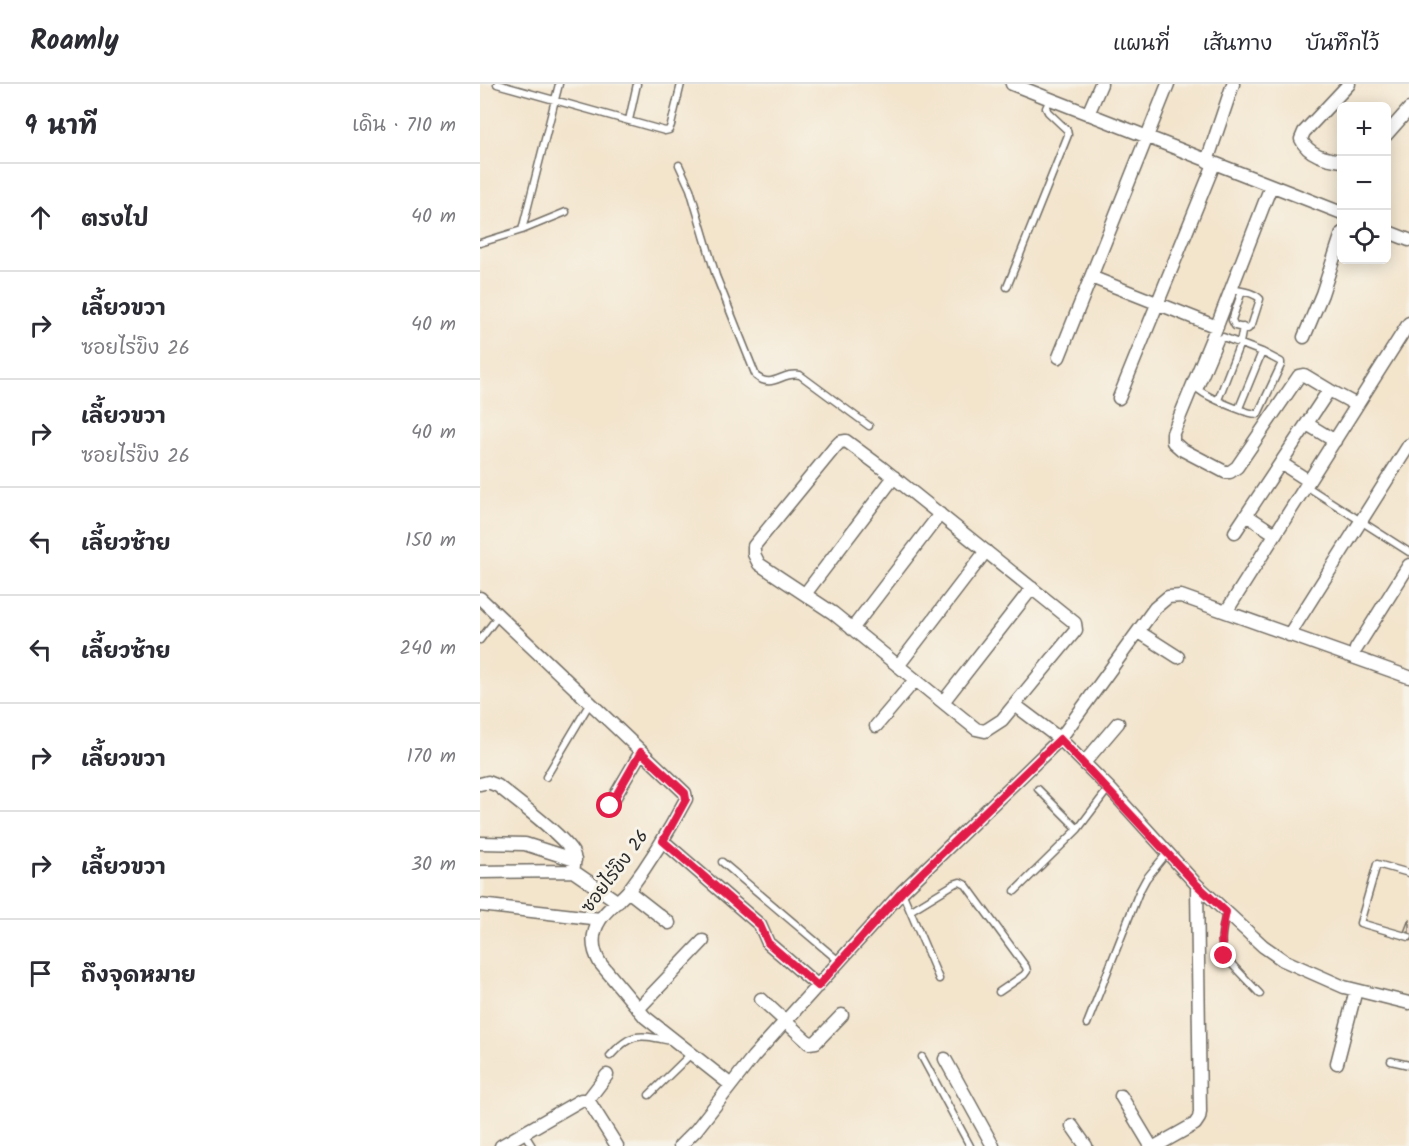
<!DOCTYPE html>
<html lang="th">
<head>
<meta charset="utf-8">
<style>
  body { margin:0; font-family:Kalam,"Playpen Sans Thai",sans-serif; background:#f2f2f3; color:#2b2b33 }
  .controls { position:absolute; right:18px; top:18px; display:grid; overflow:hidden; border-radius:9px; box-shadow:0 3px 15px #0003 }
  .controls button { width:54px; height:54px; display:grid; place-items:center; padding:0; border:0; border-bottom:2px solid #e1e1e2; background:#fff; color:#2b2b33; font:30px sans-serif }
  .stop { position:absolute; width:18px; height:18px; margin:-14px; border:4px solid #e11d48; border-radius:50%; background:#fff }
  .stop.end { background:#e11d48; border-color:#fff; box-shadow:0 2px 6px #0008 }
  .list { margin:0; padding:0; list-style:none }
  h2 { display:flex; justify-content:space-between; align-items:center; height:78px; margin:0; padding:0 24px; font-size:26px }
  h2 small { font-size:20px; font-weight:400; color:#7c7c81 }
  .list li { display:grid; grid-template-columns:39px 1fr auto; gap:18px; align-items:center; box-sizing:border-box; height:108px; padding:0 24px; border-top:2px solid #e1e1e2 }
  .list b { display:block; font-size:22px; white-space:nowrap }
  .list p { margin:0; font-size:20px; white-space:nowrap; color:#7c7c81 }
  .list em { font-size:20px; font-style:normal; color:#7c7c81 }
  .icon { flex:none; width:33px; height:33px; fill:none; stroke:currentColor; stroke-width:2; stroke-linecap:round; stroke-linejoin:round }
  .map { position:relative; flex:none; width:929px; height:1062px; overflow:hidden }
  header { display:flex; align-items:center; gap:36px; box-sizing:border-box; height:84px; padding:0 30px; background:#fff; border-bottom:2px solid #e1e1e2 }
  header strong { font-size:28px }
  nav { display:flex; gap:33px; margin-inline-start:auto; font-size:21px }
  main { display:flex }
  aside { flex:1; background:#fff }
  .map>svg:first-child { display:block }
  .building { fill:#c6a1dc }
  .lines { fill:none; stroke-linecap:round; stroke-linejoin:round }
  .lane-casing { stroke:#716c63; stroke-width:9 }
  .street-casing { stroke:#716c63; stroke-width:15 }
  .lane { stroke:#fff; stroke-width:6 }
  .street { stroke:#fff; stroke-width:12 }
  .route { stroke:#e11d48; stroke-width:8 }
  .labels { text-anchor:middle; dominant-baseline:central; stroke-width:6; stroke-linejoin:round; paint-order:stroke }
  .street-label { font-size:18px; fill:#2b2b2b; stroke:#f7f3e8 }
</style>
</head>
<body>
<header>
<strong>Roamly</strong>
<nav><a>แผนที่</a><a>เส้นทาง</a><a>บันทึกไว้</a></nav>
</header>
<main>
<aside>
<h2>9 นาที<small>เดิน · 710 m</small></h2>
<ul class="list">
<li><svg class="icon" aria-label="ahead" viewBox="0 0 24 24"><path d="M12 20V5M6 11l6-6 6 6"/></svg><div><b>ตรงไป</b></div><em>40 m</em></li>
<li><svg class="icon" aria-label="right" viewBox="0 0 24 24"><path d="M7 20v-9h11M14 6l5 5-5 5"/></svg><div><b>เลี้ยวขวา</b><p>ซอยไร่ขิง 26</p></div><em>40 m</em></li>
<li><svg class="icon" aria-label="right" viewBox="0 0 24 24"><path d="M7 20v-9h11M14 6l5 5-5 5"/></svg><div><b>เลี้ยวขวา</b><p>ซอยไร่ขิง 26</p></div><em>40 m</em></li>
<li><svg class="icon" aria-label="left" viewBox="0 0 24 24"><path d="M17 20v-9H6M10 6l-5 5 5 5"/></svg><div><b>เลี้ยวซ้าย</b></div><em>150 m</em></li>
<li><svg class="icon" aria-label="left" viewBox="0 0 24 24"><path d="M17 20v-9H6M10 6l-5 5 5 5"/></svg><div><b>เลี้ยวซ้าย</b></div><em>240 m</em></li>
<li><svg class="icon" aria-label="right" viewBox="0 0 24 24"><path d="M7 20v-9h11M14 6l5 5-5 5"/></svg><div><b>เลี้ยวขวา</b></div><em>170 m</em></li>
<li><svg class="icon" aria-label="right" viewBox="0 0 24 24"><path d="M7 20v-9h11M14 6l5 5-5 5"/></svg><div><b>เลี้ยวขวา</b></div><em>30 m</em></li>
<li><svg class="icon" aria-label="arrive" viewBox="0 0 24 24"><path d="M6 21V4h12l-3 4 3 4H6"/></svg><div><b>ถึงจุดหมาย</b></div></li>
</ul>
</aside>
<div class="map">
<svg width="929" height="1062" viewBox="0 0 929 1062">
  <rect width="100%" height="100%" fill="#f7f3e8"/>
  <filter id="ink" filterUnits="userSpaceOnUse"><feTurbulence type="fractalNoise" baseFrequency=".0167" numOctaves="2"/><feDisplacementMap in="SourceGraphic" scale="12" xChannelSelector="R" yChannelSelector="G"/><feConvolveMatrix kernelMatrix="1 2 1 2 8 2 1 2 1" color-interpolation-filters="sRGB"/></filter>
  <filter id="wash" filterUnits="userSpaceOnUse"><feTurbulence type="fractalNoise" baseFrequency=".008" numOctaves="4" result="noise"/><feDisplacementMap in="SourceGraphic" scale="24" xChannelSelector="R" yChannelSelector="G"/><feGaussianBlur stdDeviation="1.35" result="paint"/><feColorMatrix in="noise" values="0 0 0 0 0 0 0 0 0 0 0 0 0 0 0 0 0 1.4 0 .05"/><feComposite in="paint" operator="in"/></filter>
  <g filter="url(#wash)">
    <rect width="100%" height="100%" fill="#f3e4cc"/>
    <g id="blocks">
      <path class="building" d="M929 835V850L924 848Z"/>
    </g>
  </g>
  <g filter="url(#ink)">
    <use href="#blocks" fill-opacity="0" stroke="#716c63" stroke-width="1.5"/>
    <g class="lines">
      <defs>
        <path id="lane" d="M17 0 185 47 189 46 191 41 201 0
          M149 36 157 0
          M199 81 210 105 236 192 276 292C293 306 302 287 320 291L389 342
          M42 146 86 128
          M0 159 42 146 79 0
          M527 203 588 51 587 46 568 28 566 24 570 15
          M752 205C761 207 774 208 780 215L772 240 768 245 755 242 752 236 762 207
          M743 253 782 268 801 278V281L778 330C766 330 729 314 719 306L740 256Z
          M738 316 760 259 763 243
          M759 324 782 268
          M826 402 929 468
          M0 556 19 531
          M66 693 110 619
          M558 705 598 745
          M242 778 360 878
          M929 789 897 780 880 839 929 853
          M535 807 598 745 629 704
          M422 808 459 895
          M430 827 474 800 480 798 486 801 546 883 547 887 544 891 519 908
          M746 829C743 843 739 858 744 872L780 910
          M607 940 659 808 666 795 687 769
          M130 972C152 947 160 951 191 957
          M442 973 490 1062
          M911 977 929 981
          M169 1011 211 970
          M44 1049 52 1062"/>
        <path id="street" d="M532 0 862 129
          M608 30 621 0
          M906 51 929 25
          M727 77 753 0
          M862 77C846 75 828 71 821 55L824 48 869 0
          M791 102 735 247 693 349V358L701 365 745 388H750L757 383 819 292 824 291 849 306
          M906 147 929 156
          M611 193 737 243
          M824 253 842 210 862 149
          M579 273 688 0
          M639 314 734 80
          M827 340 855 357
          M366 357 401 383 595 539 596 546 522 636 505 647 496 645 353 529 279 480 274 470V462L355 363 360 358Z
          M801 379 829 397
          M766 431 795 450
          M755 448 849 306 877 321
          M325 510 414 393
          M0 514 205 709 206 715C189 747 171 777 149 806 141 816 127 824 120 836 111 850 112 865 120 879L165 933 251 1001
          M746 528 929 239
          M372 545 460 430
          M659 548 698 573
          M809 551 929 361
          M876 565 929 481
          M418 582 506 467
          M463 618 552 504
          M535 621 580 655 629 704 717 801 783 862 803 876 864 903 929 919
          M396 642 435 596
          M604 679 638 639
          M0 700 8 698 18 702C36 717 83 751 93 769 96 775 94 781 93 787
          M130 721 161 668
          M183 757 280 841 288 859 338 902
          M0 759 45 760 95 776
          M0 788 93 787 138 818
          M148 807 189 839
          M0 821 120 835
          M281 915 329 959 336 958 362 931
          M158 925 223 857
          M465 975 513 1062
          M857 979 876 906
          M641 1012 671 1062
          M108 1016 137 1062
          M592 1042 606 1062
          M21 1062 101 1016H108L127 991
          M200 1062 216 1046 273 973 422 808 580 655 675 524 688 513 701 512 929 593
          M676 1062 715 1040 719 1034 720 1028 717 801"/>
      </defs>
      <use href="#lane" class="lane-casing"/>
      <use href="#street" class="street-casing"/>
      <use href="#lane" class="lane"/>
      <use href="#street" class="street"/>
    </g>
  </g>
  <g class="lines" filter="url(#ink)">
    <path class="route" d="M130 722 161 668 205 709 206 715 183 757 280 841 288 859 338 902 422 808 580 655 717 801 746 828C743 843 739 857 744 872"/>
  </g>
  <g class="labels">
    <g class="street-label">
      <text transform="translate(136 788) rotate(-53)">ซอยไร่ขิง 26</text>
    </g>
  </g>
</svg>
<div class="controls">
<button>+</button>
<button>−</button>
<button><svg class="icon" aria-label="locate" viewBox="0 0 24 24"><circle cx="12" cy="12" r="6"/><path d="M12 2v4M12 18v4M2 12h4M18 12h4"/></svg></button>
</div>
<div class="stop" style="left:130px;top:722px"></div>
<div class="stop end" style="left:744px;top:872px"></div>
</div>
</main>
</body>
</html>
